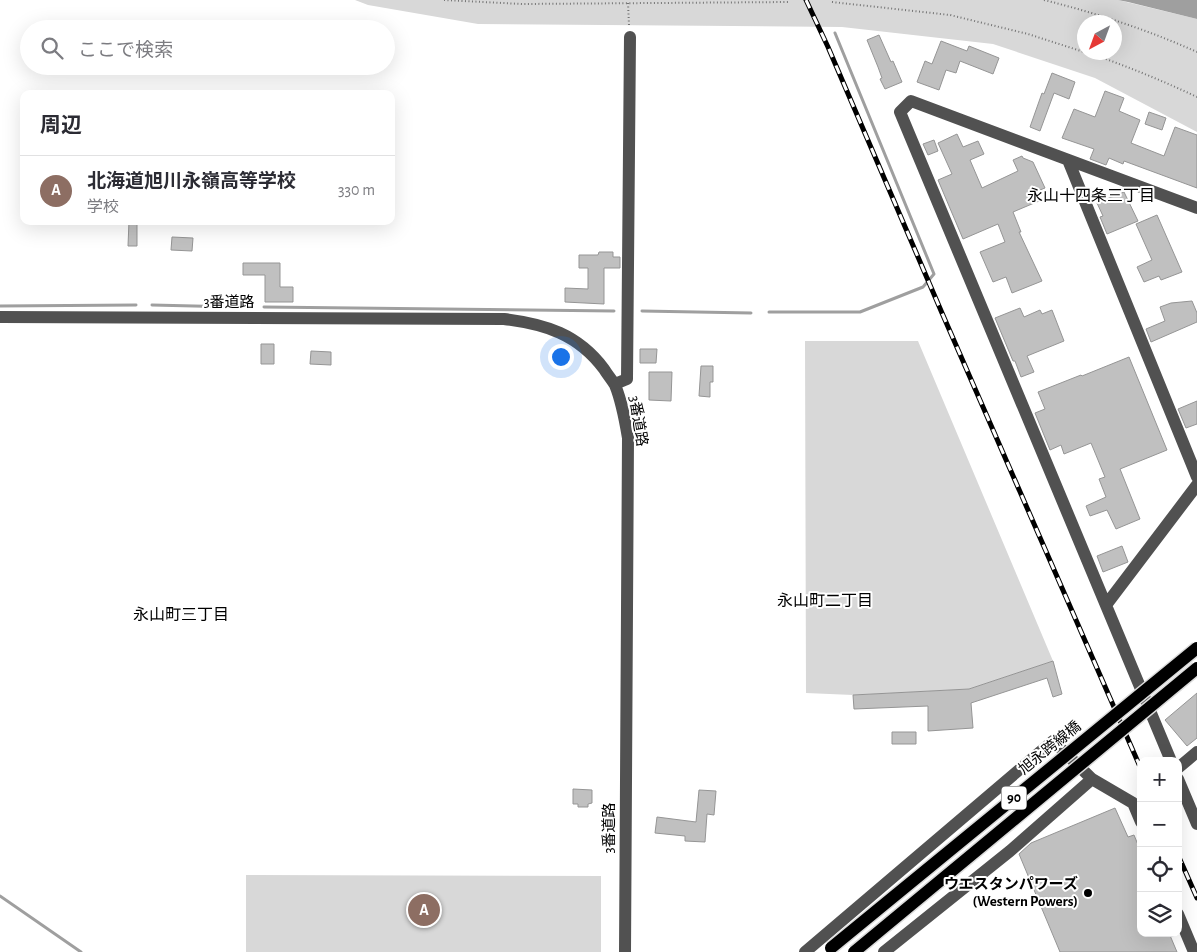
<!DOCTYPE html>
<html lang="ja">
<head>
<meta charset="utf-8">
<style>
  body { margin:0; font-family:"Alegreya Sans","Noto Sans JP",sans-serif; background:#f2f2f3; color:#2b2b33 }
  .controls { position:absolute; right:15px; bottom:15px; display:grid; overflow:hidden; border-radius:10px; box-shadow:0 5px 20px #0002 }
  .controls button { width:45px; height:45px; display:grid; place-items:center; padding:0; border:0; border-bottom:1px solid #e1e1e2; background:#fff; color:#2b2b33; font:25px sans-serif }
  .compass { position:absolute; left:1077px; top:15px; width:45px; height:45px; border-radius:50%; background:#fff; box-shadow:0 5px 20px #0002; rotate:221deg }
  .you { position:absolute; left:560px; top:356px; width:18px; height:18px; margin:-12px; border:4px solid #fff; border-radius:50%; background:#1a73e8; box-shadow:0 0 0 8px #1a73e833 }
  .badge { display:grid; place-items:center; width:32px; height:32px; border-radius:50%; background:#000; color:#fff; font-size:16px; font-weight:700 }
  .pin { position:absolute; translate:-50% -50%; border:2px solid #fff; box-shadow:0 1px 5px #0006 }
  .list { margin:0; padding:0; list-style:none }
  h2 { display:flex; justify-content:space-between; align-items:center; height:65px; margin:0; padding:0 20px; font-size:21px }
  h2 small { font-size:16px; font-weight:400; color:#7c7c81 }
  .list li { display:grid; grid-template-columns:32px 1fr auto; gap:15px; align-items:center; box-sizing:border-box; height:70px; padding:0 20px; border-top:1px solid #e1e1e2 }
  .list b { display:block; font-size:19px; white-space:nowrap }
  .list p { margin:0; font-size:16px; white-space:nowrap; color:#7c7c81 }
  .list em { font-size:16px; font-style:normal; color:#7c7c81 }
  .icon { flex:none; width:28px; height:28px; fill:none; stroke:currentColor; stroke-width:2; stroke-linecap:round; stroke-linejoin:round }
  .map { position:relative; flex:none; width:1197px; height:952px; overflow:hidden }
  .search { position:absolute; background:#fff; box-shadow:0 5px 20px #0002; left:20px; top:20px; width:375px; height:55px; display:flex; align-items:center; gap:12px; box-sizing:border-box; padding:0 18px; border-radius:28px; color:#7c7c81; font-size:19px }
  .panel { position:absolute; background:#fff; box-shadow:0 5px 20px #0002; left:20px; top:90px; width:375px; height:135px; border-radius:10px }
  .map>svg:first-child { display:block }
  .green { fill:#d8d8d8; fill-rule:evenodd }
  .water { fill:#9f9f9f }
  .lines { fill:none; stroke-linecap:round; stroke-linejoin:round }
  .stream { stroke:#9f9f9f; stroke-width:3 }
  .building { fill:#c0c0c0; stroke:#959595 }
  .path { stroke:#737373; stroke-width:2; stroke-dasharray:1 2.5; stroke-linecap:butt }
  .minor { stroke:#515151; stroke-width:12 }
  .rail-casing { stroke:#000; stroke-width:5 }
  .rail { stroke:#fff; stroke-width:3; stroke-dasharray:9; stroke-linecap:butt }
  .major-bridge-casing { stroke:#dbdbdb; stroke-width:15; stroke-linecap:butt }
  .major-bridge { stroke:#000; stroke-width:12 }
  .poi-dot { fill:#000; stroke:#fff; stroke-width:2 }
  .labels { text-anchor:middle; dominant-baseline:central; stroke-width:4; stroke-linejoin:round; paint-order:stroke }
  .shield { fill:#fff; stroke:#4c4c4c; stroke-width:1 }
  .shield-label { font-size:14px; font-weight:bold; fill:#000 }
  .street-label { font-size:15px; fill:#000; stroke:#fff }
  .poi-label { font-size:15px; font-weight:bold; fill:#000; stroke:#fff; text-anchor:end }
  .neighbourhood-label { font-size:16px; fill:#000; stroke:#fff }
</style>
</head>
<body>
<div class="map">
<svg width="1197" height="952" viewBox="0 0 1197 952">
  <rect width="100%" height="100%" fill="#fff"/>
  <path class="green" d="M355 0H1118L1197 19V132L1095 78 993 44 842 27 478 24 368 5ZM1084 22H1114V52H1084Z
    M805 341H918L1053 661 969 689 853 695 806 693Z
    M246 875 601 876V952H246Z"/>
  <path class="water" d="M1118 0H1197V19L1128 2Z"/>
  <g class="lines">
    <path class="stream" d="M152 305 236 307
      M0 306 136 305
      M264 307 614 311
      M642 311 751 313
      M769 312H860L923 287 934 274 835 33
      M0 896 81 952"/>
  </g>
  <path class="building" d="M879 35 891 62 893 61 902 82 885 89 880 79 882 78 878 67 867 40Z
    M941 41 967 51 969 46 999 58 993 74 960 61 956 73 946 70 939 90 917 82 925 61 932 64Z
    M1052 73 1075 82 1069 99 1054 93 1040 131 1030 127 1042 93 1044 94Z
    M1105 91 1124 98 1119 111 1140 120 1131 143 1164 156 1175 127 1197 135V188L1124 161 1123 164 1109 158 1106 165 1090 159 1094 149 1062 138 1074 109 1095 117Z
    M1149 112 1166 118 1162 130 1145 124Z
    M957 134 963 147 978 141 984 154 970 160 982 188 1018 171 1013 160 1022 156 1023 158 1033 162 1045 188 1035 192 1039 201 1013 212 1021 232H1019L1042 281 1012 293 1006 277 993 282 980 252 1005 242 998 224 963 239 938 180 952 174 938 143Z
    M934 140 938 151 928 155 923 144Z
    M1124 192 1138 221 1107 234 1100 217 1103 216 1097 203Z
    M1157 215 1182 272 1161 280 1159 276 1144 282 1137 267 1152 260 1136 224Z
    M129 221H137V246H128Z
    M172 237 193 238 192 251 171 250Z
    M599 252H613V257H620V268H604V304L565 302V288L588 289V268H579V255H598Z
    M243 263H280V287H293V302H265V275H243Z
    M1192 301 1197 313V322L1151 342 1146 329 1165 321 1160 307 1171 303Z
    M1020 308 1024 317 1040 310 1042 314 1052 310 1064 341 1027 356 1034 372 1021 377 1015 361H1013L995 318Z
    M261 344H274V364H261Z
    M640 349H657L656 363H640Z
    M311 351 331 352V365L310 364Z
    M1129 357 1167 450 1120 469 1140 519 1116 529 1107 510 1090 516 1086 506 1106 497 1099 479 1105 477 1091 443 1064 454 1061 445 1050 450 1035 413 1045 409 1038 392 1081 375 1082 376Z
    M701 366H713V382H710V397L699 396Z
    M649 372H672L671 401 649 400Z
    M1197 401V424L1186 428 1178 409Z
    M1122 546 1128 562 1103 572 1097 556Z
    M1053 661 1062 694 1053 697 1047 678 971 703 973 728 928 731V706L854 709 853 695 969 689Z
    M1197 693V738L1187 746 1165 720Z
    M892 732H916V744H892Z
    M573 789 592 790V803L588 804V807H578V804H573Z
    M699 790 716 791 714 815 707 814 705 842 685 841V836L655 833 657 817 696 822Z
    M1115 808 1128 837 1134 835 1141 852V933H1169L1177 952H1060L1019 854 1031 843Z"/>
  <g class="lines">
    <path class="path" d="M444 0 522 4 790 2
      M1044 0C1096 13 1148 30 1197 52
      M832 2 950 15 1028 34 1084 52
      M628 3 629 25
      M1086 52C1124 65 1161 80 1197 97"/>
    <path class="minor" d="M1068 160 1197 477
      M0 317 504 319C545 324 578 334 604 369 607 374 612 380 615 385 622 402 625 420 628 438L625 952
      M615 384 627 379 630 37
      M1106 605 1197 485
      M1171 761 900 112 911 101 1197 208
      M1178 768 1197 752
      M1178 779 1197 824
      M1178 914 1194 952
      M805 952 1053 741 1092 779 1133 803 1141 822
      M884 952 1010 851 1092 779"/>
    <defs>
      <path id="rail" d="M806 0 828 47 942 313 1141 769
        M1178 855 1197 898"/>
    </defs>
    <use href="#rail" class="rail-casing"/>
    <use href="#rail" class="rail"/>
    <defs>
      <path id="major-bridge" d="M831 948 1197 648
        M854 952 1197 668"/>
    </defs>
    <use href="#major-bridge" class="major-bridge-casing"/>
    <use href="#major-bridge" class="major-bridge"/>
  </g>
  <circle class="poi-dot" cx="1088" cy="893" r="5"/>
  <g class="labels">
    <rect class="shield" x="1001.5" y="786.5" width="25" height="23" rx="4"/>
    <g class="shield-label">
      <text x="1014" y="798">90</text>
    </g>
    <g class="street-label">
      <text x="229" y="302">3番道路</text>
      <text transform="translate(638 421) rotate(81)">3番道路</text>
      <text transform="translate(1050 748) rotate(-39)">旭永跨線橋</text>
      <text transform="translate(609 828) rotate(-90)">3番道路</text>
    </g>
    <g class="poi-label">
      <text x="1078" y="884">ウエスタンパワーズ<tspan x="1078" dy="17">(Western Powers)</tspan></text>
    </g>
    <g class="neighbourhood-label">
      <text x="1091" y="196">永山十四条三丁目</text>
      <text x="825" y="601">永山町二丁目</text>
      <text x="181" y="615">永山町三丁目</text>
    </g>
  </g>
</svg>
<div class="controls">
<button>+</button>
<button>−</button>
<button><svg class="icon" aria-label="locate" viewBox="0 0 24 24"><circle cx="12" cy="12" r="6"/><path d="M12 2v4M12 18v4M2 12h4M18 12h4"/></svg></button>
<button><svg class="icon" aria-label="layers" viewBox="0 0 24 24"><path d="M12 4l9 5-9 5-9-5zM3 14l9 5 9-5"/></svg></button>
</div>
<svg class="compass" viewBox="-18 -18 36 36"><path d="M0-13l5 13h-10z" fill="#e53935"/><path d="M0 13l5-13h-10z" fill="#7c7c81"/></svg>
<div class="you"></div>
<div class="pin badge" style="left:424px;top:910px;background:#8d6e63">A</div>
<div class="search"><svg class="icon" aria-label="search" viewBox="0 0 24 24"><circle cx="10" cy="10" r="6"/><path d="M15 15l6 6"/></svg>ここで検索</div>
<section class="panel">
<h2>周辺<small></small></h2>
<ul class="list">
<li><span class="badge" style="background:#8d6e63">A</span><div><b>北海道旭川永嶺高等学校</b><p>学校</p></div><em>330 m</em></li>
</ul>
</section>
</div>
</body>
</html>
